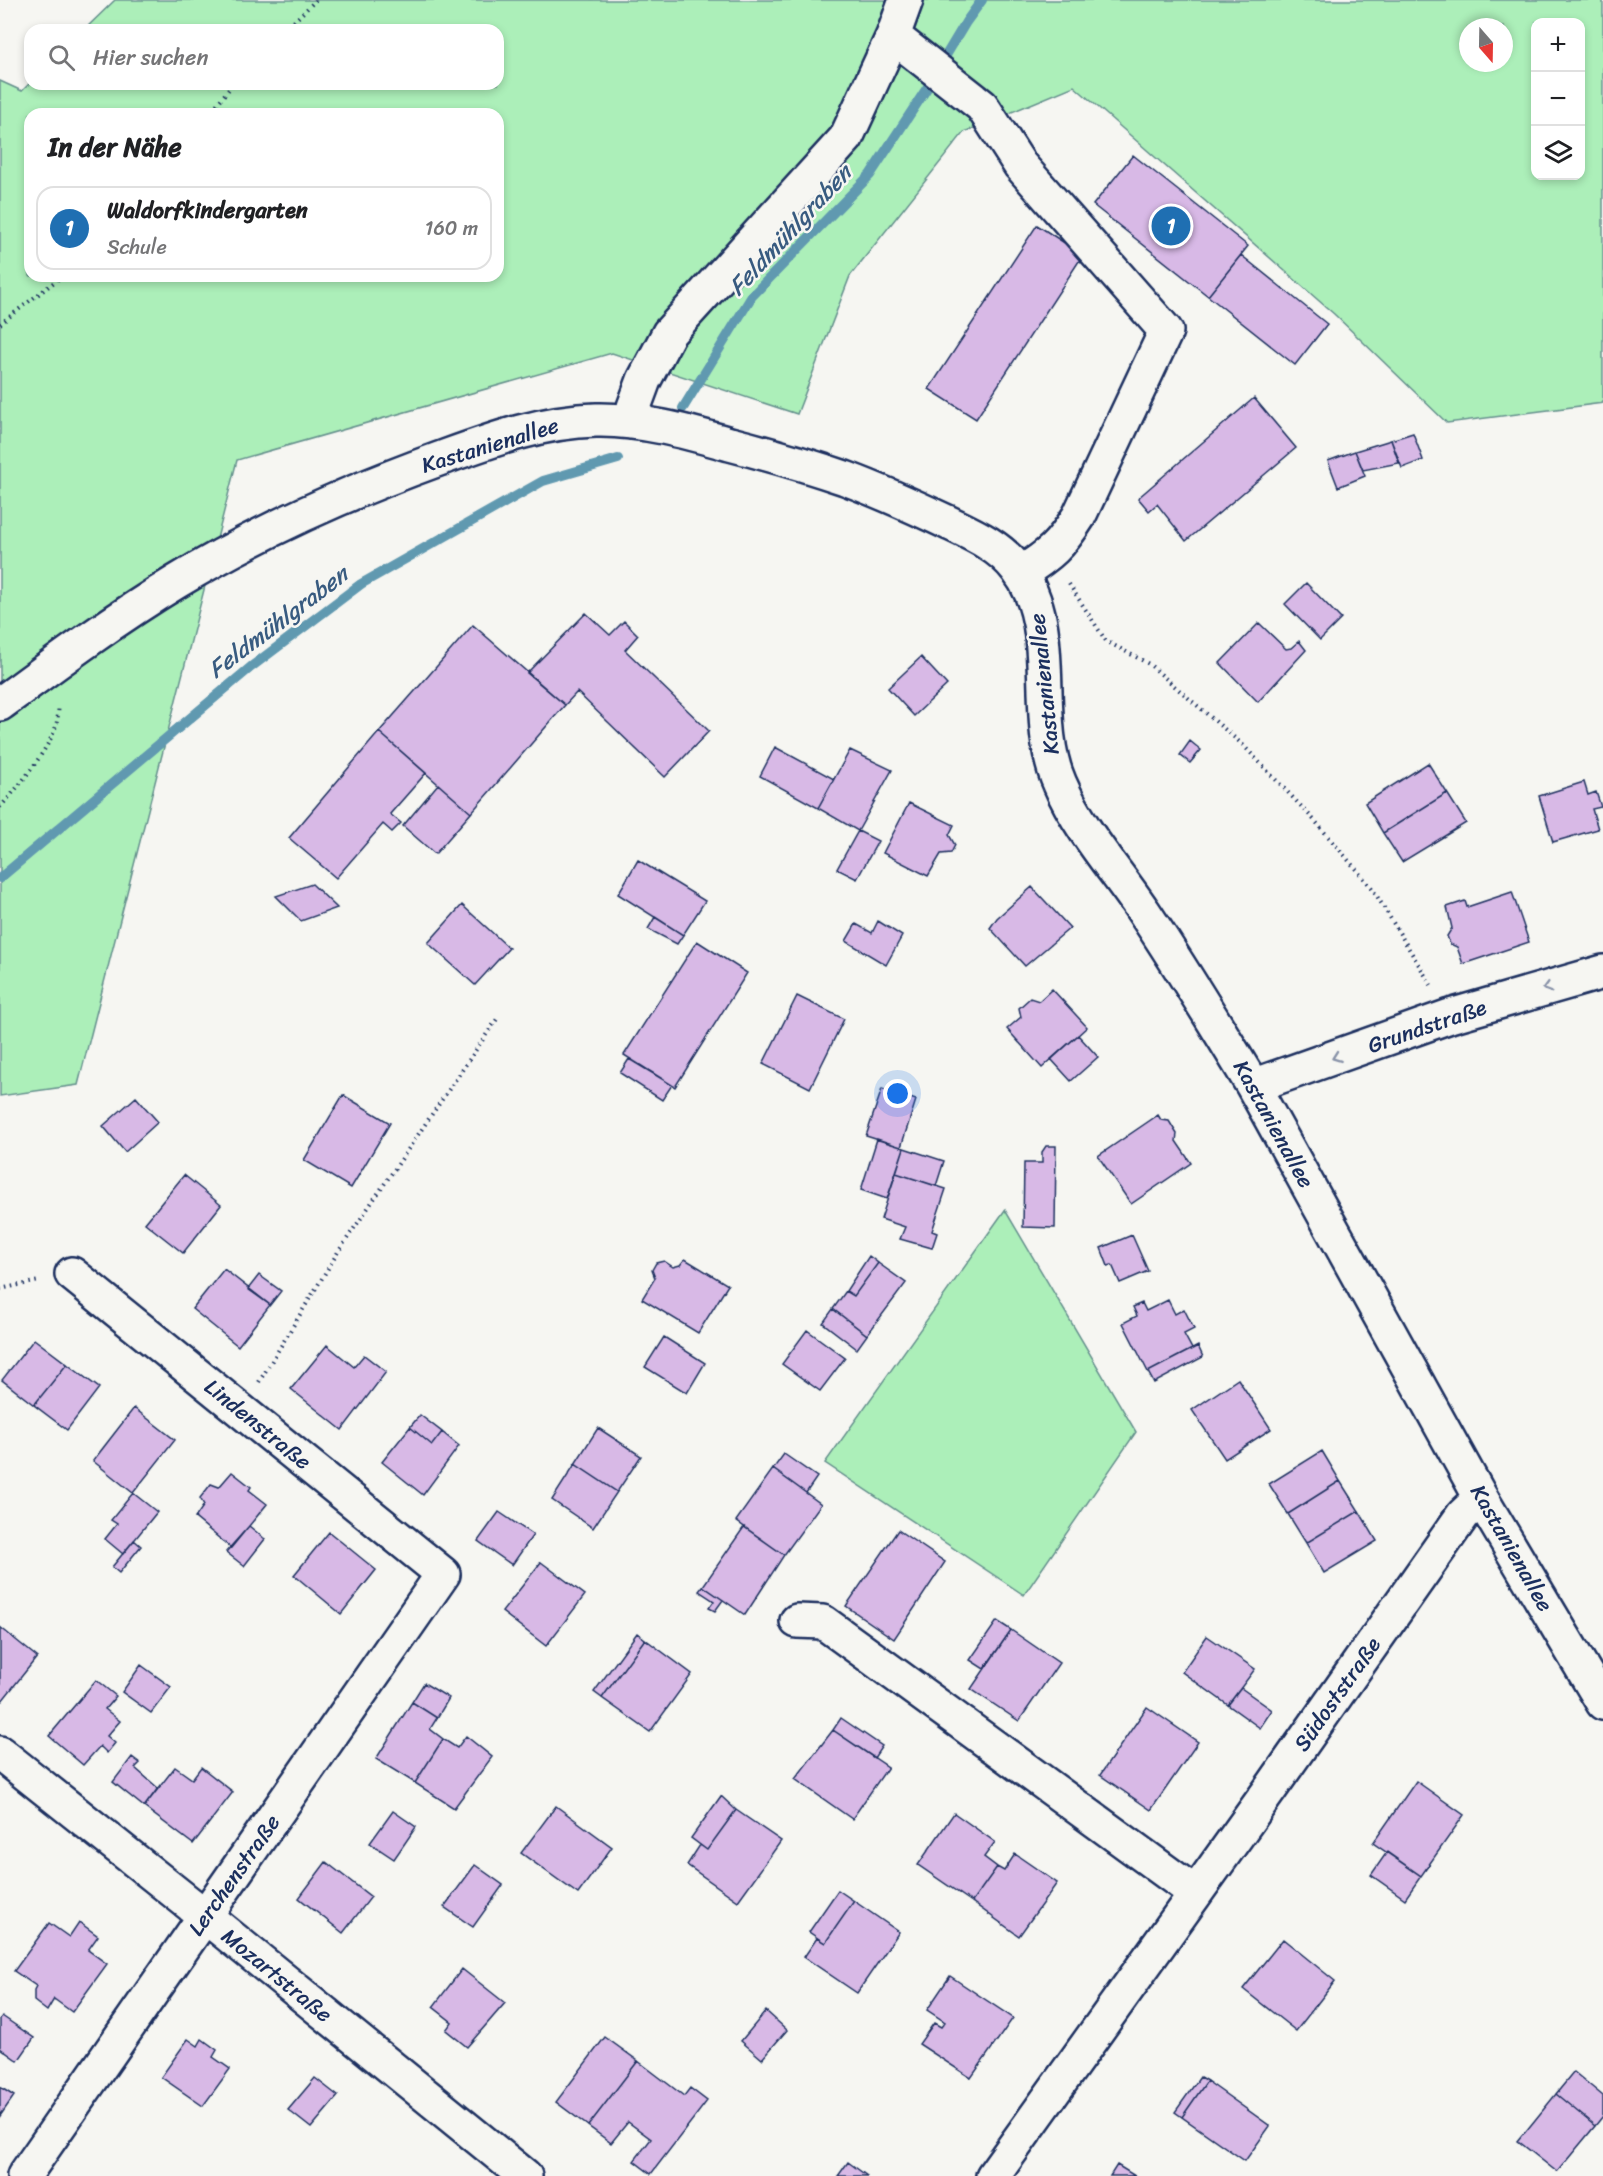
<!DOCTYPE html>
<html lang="de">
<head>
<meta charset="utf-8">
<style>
  body { margin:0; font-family:Sriracha,sans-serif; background:#f2f2f2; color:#202124 }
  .controls { position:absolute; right:18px; top:18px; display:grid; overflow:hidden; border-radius:12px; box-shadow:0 3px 9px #0003 }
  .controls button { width:54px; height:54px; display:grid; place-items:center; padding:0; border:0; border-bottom:2px solid #e0e0e0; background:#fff; color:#202124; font:30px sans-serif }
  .compass { position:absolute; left:1459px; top:18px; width:54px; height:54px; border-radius:50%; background:#fff; box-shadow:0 3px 9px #0003; rotate:160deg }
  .you { position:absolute; left:898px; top:1094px; width:21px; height:21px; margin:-15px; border:4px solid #fff; border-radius:50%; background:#1a73e8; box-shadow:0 0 0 9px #1a73e833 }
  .badge { display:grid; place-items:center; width:39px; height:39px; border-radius:50%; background:#1f6fb2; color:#fff; font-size:20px; font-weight:700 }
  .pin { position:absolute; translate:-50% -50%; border:3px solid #fff; box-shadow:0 2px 6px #0006 }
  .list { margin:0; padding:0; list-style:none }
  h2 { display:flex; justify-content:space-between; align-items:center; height:78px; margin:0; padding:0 24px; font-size:26px }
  h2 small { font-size:20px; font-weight:400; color:#757577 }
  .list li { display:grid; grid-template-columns:39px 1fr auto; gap:18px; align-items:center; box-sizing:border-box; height:84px; margin:0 12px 12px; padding:0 12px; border:2px solid #e0e0e0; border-radius:18px }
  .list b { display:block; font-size:22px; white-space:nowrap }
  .list p { margin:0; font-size:20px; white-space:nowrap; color:#757577 }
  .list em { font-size:20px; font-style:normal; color:#757577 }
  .icon { flex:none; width:33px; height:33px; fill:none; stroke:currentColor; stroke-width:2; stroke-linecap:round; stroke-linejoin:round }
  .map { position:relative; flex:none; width:1603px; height:2176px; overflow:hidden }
  .search { position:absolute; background:#fff; box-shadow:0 3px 9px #0003; left:24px; top:24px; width:480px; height:66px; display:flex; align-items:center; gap:15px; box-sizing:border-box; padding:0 21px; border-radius:18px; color:#757577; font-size:22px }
  .panel { position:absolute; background:#fff; box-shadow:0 3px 9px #0003; left:24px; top:108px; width:480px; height:174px; border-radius:18px }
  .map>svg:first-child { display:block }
  .green { fill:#acefb9; stroke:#648f8c; stroke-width:1.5; fill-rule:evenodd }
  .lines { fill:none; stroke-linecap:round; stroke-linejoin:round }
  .stream { stroke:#6199b0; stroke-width:10 }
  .building { fill:#d8b9e6; stroke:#1b2f5e; stroke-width:1.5 }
  .minor-casing { stroke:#1b2f5e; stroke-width:38 }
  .path { stroke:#1b2f5e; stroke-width:4; stroke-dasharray:1.5 4.5; stroke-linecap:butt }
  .minor { stroke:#f6f6f2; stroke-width:33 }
  .oneway { stroke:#8892a8 }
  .labels { text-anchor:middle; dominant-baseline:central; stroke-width:5; stroke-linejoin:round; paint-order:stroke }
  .street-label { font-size:22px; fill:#1b2f5e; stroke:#f6f6f2 }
  .water-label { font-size:24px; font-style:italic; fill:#385b80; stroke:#f6f6f2 }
</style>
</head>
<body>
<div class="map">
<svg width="1603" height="2176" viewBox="0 0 1603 2176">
  <rect width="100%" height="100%" fill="#f6f6f2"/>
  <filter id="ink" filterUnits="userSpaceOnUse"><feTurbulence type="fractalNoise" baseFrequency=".0167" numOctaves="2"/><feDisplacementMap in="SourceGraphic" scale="12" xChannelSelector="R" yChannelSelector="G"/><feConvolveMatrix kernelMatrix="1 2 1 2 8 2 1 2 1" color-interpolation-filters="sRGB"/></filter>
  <g filter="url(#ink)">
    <path class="green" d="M115 0H1603V403L1447 423 1334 314 1074 86 964 132 850 276 797 414 612 353 237 460 78 1085 0 1096V81L22 91 30 83 498 84V30H84ZM1536 22H1580V176H1536ZM1468 27H1504V63H1468ZM30 114H498V276H30Z
      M1005 1210 1136 1432 1024 1595 825 1463Z"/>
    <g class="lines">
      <path class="stream" d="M942 62 966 22 982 0
        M683 408 752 296 870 175 931 82
        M0 878 251 667 361 584 543 481 618 459"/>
    </g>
    <path class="building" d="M1133 155 1248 246 1208 296 1093 205Z
      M1037 225 1083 255 976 419 929 389Z
      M1241 255 1327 324 1295 365 1208 296Z
      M1254 398 1296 448 1186 541 1157 504 1149 511 1138 498Z
      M1413 433 1423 460 1402 468 1391 440Z
      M1391 440 1399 463 1363 470 1355 451Z
      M1355 451 1365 476 1338 487 1328 461Z
      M1306 583 1341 619 1320 640 1285 604Z
      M586 613 610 635 624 621 638 635 625 650 709 731 665 777 577 692 565 705 527 673Z
      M1259 623 1286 649 1291 648 1299 641 1306 650 1258 702 1220 663Z
      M473 625 565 705 471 813 379 732Z
      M921 657 947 685 914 716 888 688Z
      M379 732 426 773 390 814 401 823 392 832 383 824 336 878 289 838Z
      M1190 741 1201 750 1190 763 1180 755Z
      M775 747 834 779 818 808 760 776Z
      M850 750 892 770 858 831 818 808Z
      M1428 763 1447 793 1383 833 1365 803Z
      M1584 782 1588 795 1596 792 1601 807 1592 809 1598 829 1553 842 1539 796Z
      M438 784 471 813 435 854 403 826Z
      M1447 793 1466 823 1402 862 1383 833Z
      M909 803 954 825 949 835 955 845 951 853 941 854 928 876 883 853Z
      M858 831 878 841 857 879 837 869Z
      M638 860 705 901 683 935 618 894Z
      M312 884 337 908 301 921 276 896Z
      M1032 887 1070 928 1025 966 990 928 997 918Z
      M1512 892 1529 942 1463 964 1457 947 1450 944 1447 936 1452 928 1447 907 1465 901 1467 907Z
      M462 905 509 948 475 985 428 943Z
      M655 917 683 935 677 944 648 929Z
      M878 921 902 936 886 965 846 941 856 924 872 933Z
      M697 941 747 973 675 1087 624 1055Z
      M1052 989 1087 1027 1042 1068 1007 1029 1021 1017 1019 1008 1030 998 1039 1001Z
      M797 996 844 1019 810 1088 763 1064Z
      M1078 1035 1098 1057 1071 1081 1051 1059Z
      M629 1059 672 1085 662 1100 620 1073Z
      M882 1089 916 1100 901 1147 866 1136Z
      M343 1095 390 1123 351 1188 304 1160Z
      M136 1097 158 1122 125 1152 103 1126Z
      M1158 1115 1161 1120 1169 1121 1177 1134 1176 1141 1191 1163 1131 1204 1098 1156Z
      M877 1139 904 1148 887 1199 861 1190Z
      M1046 1146H1056L1055 1228 1023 1227 1024 1163H1042V1152Z
      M904 1148 944 1161 936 1186 896 1173Z
      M896 1173 946 1189 932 1231 937 1233 932 1248 900 1239 905 1227 881 1219Z
      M184 1175 221 1205 183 1253 145 1223Z
      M1132 1235 1148 1271 1120 1283 1112 1265 1108 1266 1101 1248Z
      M869 1256 878 1263 854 1296 846 1291Z
      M685 1259 728 1285 698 1333 642 1299 655 1278 652 1270 656 1263 664 1261 673 1267 680 1265Z
      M878 1263 906 1283 867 1335 833 1309 846 1291 854 1296Z
      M224 1269 270 1305 238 1346 192 1309Z
      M259 1275 281 1291 270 1305 248 1289Z
      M1168 1300 1175 1314 1184 1309 1194 1329 1184 1334 1192 1349 1148 1372 1123 1323 1137 1316 1133 1307 1142 1303 1146 1311Z
      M833 1309 867 1335 857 1349 823 1323Z
      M807 1330 845 1358 820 1391 782 1364Z
      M664 1337 705 1363 687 1393 645 1367Z
      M34 1339 67 1364 34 1405 2 1380Z
      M327 1345 354 1367 364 1355 386 1372 342 1430 291 1389Z
      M1198 1346 1203 1357 1154 1383 1148 1372Z
      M67 1364 99 1388 67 1430 34 1405Z
      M1238 1379 1271 1429 1225 1459 1192 1410Z
      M134 1408 175 1440 133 1493 93 1461Z
      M420 1415 442 1432 432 1445 410 1427Z
      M410 1427 432 1445 442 1432 459 1446 423 1495 382 1462Z
      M598 1428 641 1456 617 1492 575 1464Z
      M1322 1451 1340 1481 1288 1514 1269 1484Z
      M784 1454 817 1477 806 1493 773 1469Z
      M575 1464 617 1492 593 1528 552 1500Z
      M773 1469 821 1504 784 1555 736 1521Z
      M232 1472 251 1487 249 1490 267 1504 231 1548 195 1518 204 1505 200 1498 211 1484 219 1487Z
      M1340 1481 1359 1511 1306 1543 1288 1514Z
      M133 1493 157 1512 123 1554 105 1539 117 1524 111 1520Z
      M1359 1511 1377 1541 1324 1573 1306 1543Z
      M499 1512 533 1535 512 1565 478 1541Z
      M249 1526 265 1539 244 1566 226 1552Z
      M744 1527 784 1555 745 1615 703 1586Z
      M898 1530 945 1562 894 1639 846 1606Z
      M329 1532 376 1570 341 1614 294 1575Z
      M134 1540 141 1546 119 1573 112 1567Z
      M541 1562 585 1595 546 1646 502 1612Z
      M703 1586 723 1600 715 1611 709 1608 714 1601 699 1591Z
      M997 1621 1011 1630 984 1669 970 1660Z
      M0 1627 37 1657 2 1701 0 1699Z
      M1011 1630 1059 1663 1019 1721 971 1689Z
      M637 1633 645 1639 602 1698 594 1692Z
      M1207 1636 1255 1669 1228 1705 1182 1672Z
      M645 1639 692 1674 650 1732 602 1698Z
      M141 1665 171 1687 151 1713 122 1692Z
      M96 1680 116 1696 105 1709 120 1721 107 1736 115 1743 107 1753 100 1746 83 1765 49 1736Z
      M424 1683 449 1698 437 1718 412 1702Z
      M1241 1688 1272 1710 1260 1728 1228 1705Z
      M412 1702 437 1718 430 1729 443 1739 415 1783 376 1759Z
      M1147 1707 1198 1742 1151 1810 1100 1775Z
      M841 1718 882 1746 874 1758 833 1730Z
      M833 1730 888 1767 852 1819 795 1779Z
      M466 1736 492 1757 454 1808 415 1783 443 1739 457 1748Z
      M132 1757 140 1763 135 1768 158 1788 144 1807 113 1782Z
      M175 1767 192 1779 201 1767 233 1792 193 1844 144 1807Z
      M1416 1781 1464 1815 1421 1876 1373 1843Z
      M721 1796 736 1810 707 1850 691 1838Z
      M556 1806 612 1847 578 1894 521 1853Z
      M736 1810 781 1841 738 1901 687 1865 700 1845 707 1850Z
      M393 1811 416 1827 394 1859 370 1843Z
      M954 1813 995 1842 984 1857 997 1867 972 1902 918 1865Z
      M1387 1852 1421 1876 1405 1899 1371 1875Z
      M1015 1854 1057 1883 1019 1936 972 1902 997 1867 1004 1871Z
      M326 1862 371 1897 343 1933 299 1898Z
      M475 1865 503 1885 473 1927 444 1907Z
      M838 1890 854 1901 825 1943 809 1932Z
      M854 1901 899 1932 857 1993 804 1957 817 1938 825 1943Z
      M79 1922 98 1936 88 1950 107 1964 72 2012 54 1999 47 2011 34 2001V1990L36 1986 14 1971 49 1923 69 1937Z
      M1283 1939 1335 1981 1296 2031 1243 1989Z
      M462 1969 505 2003 467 2047 446 2030 452 2022 433 2007Z
      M950 1976 1013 2018 971 2078 919 2044 934 2023 941 2027 945 2022 927 2010Z
      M766 2011 787 2030 762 2059 741 2041Z
      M2 2016 34 2038 18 2061 0 2048V2019Z
      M605 2037 638 2061 588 2126 556 2102Z
      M188 2039 198 2046 202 2039 217 2050 213 2057 230 2069 203 2106 161 2077Z
      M638 2061 684 2096 690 2088 707 2101 651 2174 634 2161 651 2139 628 2122 611 2143 588 2126Z
      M1574 2072 1603 2096V2116L1595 2126 1556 2094Z
      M1200 2077 1207 2081 1182 2117 1175 2112Z
      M315 2078 338 2096 311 2128 288 2110Z
      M1207 2081 1270 2126 1245 2161 1182 2117Z
      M0 2087 14 2096 0 2116Z
      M1556 2094 1595 2126 1557 2172 1518 2141Z
      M848 2162 867 2176H838Z
      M1117 2165 1135 2176H1110Z"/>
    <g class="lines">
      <defs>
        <path id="minor" d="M893 36 982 106 1020 165 1166 331 1079 516C1060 546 1051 554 1021 573
          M631 422 634 407 644 380 669 333 846 138 893 36 906 0
          M0 704C57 662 115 619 176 582 258 532 348 492 439 459 489 441 542 421 596 420 641 419 687 432 730 444 769 454 807 465 845 478 880 491 913 506 947 522 972 534 1000 546 1017 569 1063 627 1030 718 1060 784 1080 831 1116 870 1144 912 1182 969 1218 1028 1253 1086L1481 1498 1603 1703
          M1253 1086 1450 1016 1603 972
          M797 1621 823 1622 1195 1893
          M0 1753 205 1916 525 2176
          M24 2176 443 1574 72 1274
          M993 2176 1271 1788 1463 1515 1481 1498"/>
      </defs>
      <use href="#minor" class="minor-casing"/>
      <path class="path" d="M285 30 316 0
        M209 114 233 84
        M0 324 62 276
        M1069 584 1106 641 1149 664 1243 745 1315 821 1372 888 1431 985
        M0 807C15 792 52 745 56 725 58 719 58 712 59 706
        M0 1289 39 1281
        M259 1382 338 1252 497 1019"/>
      <use href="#minor" class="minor"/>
    </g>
    <defs><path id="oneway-chevron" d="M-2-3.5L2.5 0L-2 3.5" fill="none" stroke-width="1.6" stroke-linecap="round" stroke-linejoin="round" transform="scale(1.5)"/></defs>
    <g class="oneway">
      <use href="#oneway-chevron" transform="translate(1547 988) rotate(164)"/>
      <use href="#oneway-chevron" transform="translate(1336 1057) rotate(160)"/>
    </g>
  </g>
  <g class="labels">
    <g class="street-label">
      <text transform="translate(490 445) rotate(-17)">Kastanienallee</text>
      <text transform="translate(1044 684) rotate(-96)">Kastanienallee</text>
      <text transform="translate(1427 1026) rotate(-19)">Grundstraße</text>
      <text transform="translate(1274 1124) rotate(61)">Kastanienallee</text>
      <text transform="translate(258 1424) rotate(39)">Lindenstraße</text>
      <text transform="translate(1512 1548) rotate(60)">Kastanienallee</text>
      <text transform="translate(1337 1694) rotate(-55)">Südoststraße</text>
      <text transform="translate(234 1875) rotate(-55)">Lerchenstraße</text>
      <text transform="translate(277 1975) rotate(39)">Mozartstraße</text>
    </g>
    <g class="water-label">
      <text transform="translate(790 230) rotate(-47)">Feldmühlgraben</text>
      <text transform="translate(278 622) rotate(-37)">Feldmühlgraben</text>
    </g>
  </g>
</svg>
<div class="controls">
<button>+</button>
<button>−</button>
<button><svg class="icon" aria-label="layers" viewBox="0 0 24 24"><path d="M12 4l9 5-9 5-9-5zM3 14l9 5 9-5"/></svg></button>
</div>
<svg class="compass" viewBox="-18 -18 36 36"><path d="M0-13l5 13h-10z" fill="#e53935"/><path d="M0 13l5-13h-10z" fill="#757577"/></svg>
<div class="you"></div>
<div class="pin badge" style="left:1171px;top:226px">1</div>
<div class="search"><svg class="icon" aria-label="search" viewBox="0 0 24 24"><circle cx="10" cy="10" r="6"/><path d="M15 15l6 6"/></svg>Hier suchen</div>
<section class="panel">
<h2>In der Nähe<small></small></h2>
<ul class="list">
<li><span class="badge">1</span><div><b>Waldorfkindergarten</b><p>Schule</p></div><em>160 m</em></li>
</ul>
</section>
</div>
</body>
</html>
